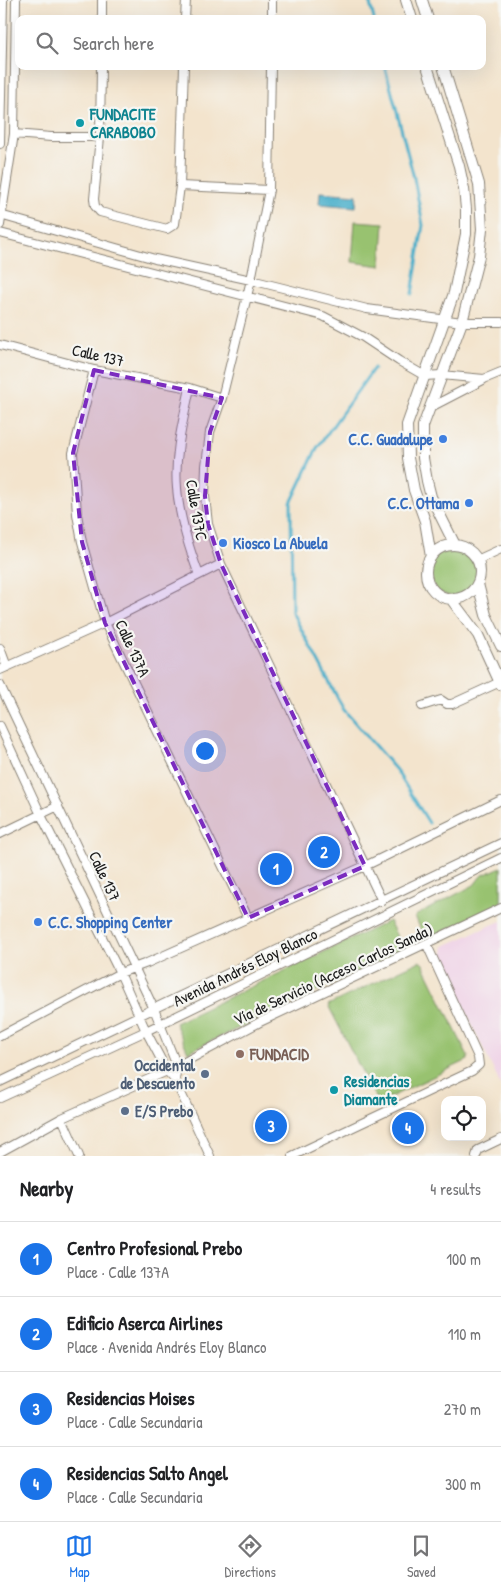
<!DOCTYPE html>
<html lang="en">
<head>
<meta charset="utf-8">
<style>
  body { margin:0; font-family:"Patrick Hand",sans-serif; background:#f6f6f6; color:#202124 }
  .controls { position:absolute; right:15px; bottom:15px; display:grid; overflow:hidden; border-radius:10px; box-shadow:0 5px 20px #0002 }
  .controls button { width:45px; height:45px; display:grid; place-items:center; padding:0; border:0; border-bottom:1px solid #e0e0e0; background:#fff; color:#202124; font:25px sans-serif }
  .you { position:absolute; left:204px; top:750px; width:18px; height:18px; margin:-12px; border:4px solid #fff; border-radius:50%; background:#1a73e8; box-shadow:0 0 0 8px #1a73e833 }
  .badge { display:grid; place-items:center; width:32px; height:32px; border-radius:50%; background:#1a73e8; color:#fff; font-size:16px; font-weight:700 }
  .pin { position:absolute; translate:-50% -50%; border:2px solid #fff; box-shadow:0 1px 5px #0006 }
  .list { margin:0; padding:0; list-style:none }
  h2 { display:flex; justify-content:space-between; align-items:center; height:65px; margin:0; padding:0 20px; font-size:21px }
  h2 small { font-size:16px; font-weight:400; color:#757577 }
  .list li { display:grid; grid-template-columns:32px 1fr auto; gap:15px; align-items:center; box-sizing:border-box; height:75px; padding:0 20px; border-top:1px solid #e0e0e0 }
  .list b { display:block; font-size:19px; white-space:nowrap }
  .list p { margin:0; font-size:16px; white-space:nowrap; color:#757577 }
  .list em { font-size:16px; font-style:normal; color:#757577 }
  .icon { flex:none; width:28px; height:28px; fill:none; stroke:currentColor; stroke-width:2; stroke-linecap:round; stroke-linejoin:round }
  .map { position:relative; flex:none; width:501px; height:1156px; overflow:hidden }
  .search { position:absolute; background:#fff; box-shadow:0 5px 20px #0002; left:15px; right:15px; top:15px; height:55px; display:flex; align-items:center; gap:12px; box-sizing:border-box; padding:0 18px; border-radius:10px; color:#757577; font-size:19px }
  .sheet { height:365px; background:#fff }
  nav { display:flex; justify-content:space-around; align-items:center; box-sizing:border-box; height:70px; border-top:1px solid #e0e0e0; background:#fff; font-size:14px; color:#757577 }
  nav a { display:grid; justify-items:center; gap:2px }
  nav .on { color:#1a73e8 }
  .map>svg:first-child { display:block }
  .built { fill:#efd0e6 }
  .green { fill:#98c26f; stroke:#5a6f46 }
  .water { fill:#4aafca; stroke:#336673 }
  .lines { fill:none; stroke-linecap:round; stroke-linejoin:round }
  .stream { stroke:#4aafca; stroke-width:3 }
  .minor-casing { stroke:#888074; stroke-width:10 }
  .tertiary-casing { stroke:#888074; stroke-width:12 }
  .minor { stroke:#fff; stroke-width:8 }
  .tertiary { stroke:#fff; stroke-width:10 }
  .marked { fill:#7b2cbf; fill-opacity:0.2; stroke:#7b2cbf; stroke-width:4; stroke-dasharray:10 6; stroke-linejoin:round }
  .culture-dot { fill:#0f9aa8; stroke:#f6f6f2; stroke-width:2 }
  .shop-dot { fill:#3f7fe0; stroke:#f6f6f2; stroke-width:2 }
  .education-dot { fill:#8d6e63; stroke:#f6f6f2; stroke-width:2 }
  .service-dot { fill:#5c6f8a; stroke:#f6f6f2; stroke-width:2 }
  .labels { text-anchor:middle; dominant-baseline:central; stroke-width:4.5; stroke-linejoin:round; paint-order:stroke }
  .culture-label { font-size:16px; font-weight:bold; fill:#0d838f; stroke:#f6f6f2; text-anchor:start }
  .street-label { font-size:16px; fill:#1c1c1c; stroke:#f6f6f2 }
  .shop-label { font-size:16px; font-weight:bold; fill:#366cbe; stroke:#f6f6f2; text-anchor:end }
  .education-label { font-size:16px; font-weight:bold; fill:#785e54; stroke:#f6f6f2; text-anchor:start }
  .service-label { font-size:16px; font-weight:bold; fill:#4e5e75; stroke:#f6f6f2; text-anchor:end }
</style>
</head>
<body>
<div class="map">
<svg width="501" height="1156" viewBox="0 0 501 1156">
  <rect width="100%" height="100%" fill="#f6f6f2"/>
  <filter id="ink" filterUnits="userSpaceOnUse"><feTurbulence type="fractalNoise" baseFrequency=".02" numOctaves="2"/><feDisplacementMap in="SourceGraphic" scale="10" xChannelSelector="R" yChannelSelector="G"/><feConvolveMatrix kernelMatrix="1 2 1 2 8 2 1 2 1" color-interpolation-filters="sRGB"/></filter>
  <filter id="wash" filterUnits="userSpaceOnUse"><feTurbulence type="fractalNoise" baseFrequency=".0096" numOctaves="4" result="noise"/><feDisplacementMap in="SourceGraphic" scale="20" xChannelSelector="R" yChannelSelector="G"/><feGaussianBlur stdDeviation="1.12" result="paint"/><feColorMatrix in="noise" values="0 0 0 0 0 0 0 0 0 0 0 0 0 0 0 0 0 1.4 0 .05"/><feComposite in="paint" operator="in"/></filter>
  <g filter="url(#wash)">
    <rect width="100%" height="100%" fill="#f3e4cd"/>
    <path class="built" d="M501 921V1086L442 960 444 946Z"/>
    <path class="green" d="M355 221 384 223 381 266 352 262Z
      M429 572a24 24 0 1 1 48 0a24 24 0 1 1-48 0Z
      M501 867V904L425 940 415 916 474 885 481 876Z
      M389 921 404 950 188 1052 175 1023Z
      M420 961 423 964 468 1056V1060L378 1103 328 1005Z"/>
    <path class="water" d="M320 192 357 195 356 207 319 204Z"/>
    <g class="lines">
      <path class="stream" d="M369 0 374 19
        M385 66 414 178 423 225 412 294
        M374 368 317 448 291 503 292 612 344 710 396 770 429 823"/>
    </g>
  </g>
  <g filter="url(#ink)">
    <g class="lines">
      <defs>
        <path id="minor" d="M102 19V0
          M185 19 186 0
          M272 19V0
          M101 66 100 137 94 199 95 206 100 212 167 229 175 224 180 186 184 66
          M271 66 269 190 251 280 222 398 210 432 206 466 205 496 208 524 221 564 382 901
          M14 134 51 137H100
          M0 144 3 0
          M180 186 269 190
          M0 215 155 259 251 280 367 309 462 322H501
          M0 225 14 134 16 0
          M0 233 323 316 363 337 399 361 425 376 441 375 484 379 501 372
          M0 345 94 370 190 388 222 398
          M94 370 73 453 77 514 82 542 105 623 248 918
          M190 388C183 421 174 455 177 488 179 517 189 548 199 575
          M429 408 483 380
          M477 560 501 549
          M0 648 7 667
          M0 670 105 623 221 564
          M0 685 154 1009 177 1066 175 1080
          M422 706 441 700 447 704H452L500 682
          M0 726 41 815 120 973 146 1031 167 1071 175 1080 210 1156
          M0 834 58 806
          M0 1036 120 973 147 963 365 866 501 800
          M177 1066 260 1022 501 908
          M0 1082 501 843
          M0 1098 146 1031 501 858
          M62 1118 79 1156
          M0 1152 62 1118 167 1071
          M292 1156 472 1071 479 1065 478 1057 427 945
          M476 1156 478 1150 501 1139"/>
        <path id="tertiary" d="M406 0 412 19
          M422 0 428 19
          M427 66 459 166 464 189 466 209V234L454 293 407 425 408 458 414 490 425 521 431 557
          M443 66 479 184 482 229 479 256 462 322 423 426V458L427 481 431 497 455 545
          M426 572a27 27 0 1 1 54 0a27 27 0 1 1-54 0Z
          M478 584 486 615 501 646
          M451 599 478 635 501 685"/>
      </defs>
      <use href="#minor" class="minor-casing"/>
      <use href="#tertiary" class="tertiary-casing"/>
      <use href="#minor" class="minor"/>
      <use href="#tertiary" class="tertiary"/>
    </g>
  </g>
  <path class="marked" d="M94 370 222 398 210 432 205 496 208 524 221 564 365 866 248 918 105 623 82 542 73 453Z"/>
  <g class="culture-dot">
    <circle cx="80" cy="123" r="5"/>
    <circle cx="334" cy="1090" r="5"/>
  </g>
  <g class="shop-dot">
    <circle cx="443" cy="439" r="5"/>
    <circle cx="469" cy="503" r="5"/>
    <circle cx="223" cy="543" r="5"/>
    <circle cx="38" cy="922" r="5"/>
  </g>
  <circle class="education-dot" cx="240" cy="1054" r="5"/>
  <g class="service-dot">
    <circle cx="205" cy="1074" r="5"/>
    <circle cx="125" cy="1111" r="5"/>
  </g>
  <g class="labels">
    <g class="culture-label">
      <text x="90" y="114">FUNDACITE<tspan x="90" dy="18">CARABOBO</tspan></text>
      <text x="344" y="1081">Residencias<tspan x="344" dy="18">Diamante</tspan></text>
    </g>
    <g class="street-label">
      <text transform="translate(98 355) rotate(13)">Calle 137</text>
      <text transform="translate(197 510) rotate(80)">Calle 137C</text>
      <text transform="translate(133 648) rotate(65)">Calle 137A</text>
      <text transform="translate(105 876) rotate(65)">Calle 137</text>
      <text transform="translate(245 967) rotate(-26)">Avenida Andrés Eloy Blanco</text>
      <text transform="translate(333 974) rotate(-25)">Vía de Servicio (Acceso Carlos Sanda)</text>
    </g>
    <g class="shop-label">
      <text x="433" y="439">C.C. Guadalupe</text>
      <text x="459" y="503">C.C. Ottama</text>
      <text x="233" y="543" text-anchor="start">Kiosco La Abuela</text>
      <text x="48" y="922" text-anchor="start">C.C. Shopping Center</text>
    </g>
    <g class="education-label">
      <text x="250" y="1054">FUNDACID</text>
    </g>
    <g class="service-label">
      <text x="195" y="1065">Occidental<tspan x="195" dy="18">de Descuento</tspan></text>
      <text x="135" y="1111" text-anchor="start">E/S Prebo</text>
    </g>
  </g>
</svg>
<div class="controls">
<button><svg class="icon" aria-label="locate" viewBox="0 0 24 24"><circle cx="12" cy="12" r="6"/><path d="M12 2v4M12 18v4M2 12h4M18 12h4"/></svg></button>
</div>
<div class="you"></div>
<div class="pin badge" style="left:276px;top:869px">1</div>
<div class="pin badge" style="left:324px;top:852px">2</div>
<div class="pin badge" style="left:271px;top:1126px">3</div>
<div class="pin badge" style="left:408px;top:1128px">4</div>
<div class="search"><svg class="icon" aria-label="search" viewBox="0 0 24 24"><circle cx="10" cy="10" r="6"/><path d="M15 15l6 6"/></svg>Search here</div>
</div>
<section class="sheet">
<h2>Nearby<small>4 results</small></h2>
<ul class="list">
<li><span class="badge">1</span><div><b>Centro Profesional Prebo</b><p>Place · Calle 137A</p></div><em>100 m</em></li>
<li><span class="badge">2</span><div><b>Edificio Aserca Airlines</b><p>Place · Avenida Andrés Eloy Blanco</p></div><em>110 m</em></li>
<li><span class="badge">3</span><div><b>Residencias Moises</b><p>Place · Calle Secundaria</p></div><em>270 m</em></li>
<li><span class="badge">4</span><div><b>Residencias Salto Angel</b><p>Place · Calle Secundaria</p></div><em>300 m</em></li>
</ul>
</section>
<nav>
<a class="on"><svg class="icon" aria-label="map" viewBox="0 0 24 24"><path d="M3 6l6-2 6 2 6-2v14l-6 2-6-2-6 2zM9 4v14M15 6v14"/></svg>Map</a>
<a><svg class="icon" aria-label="directions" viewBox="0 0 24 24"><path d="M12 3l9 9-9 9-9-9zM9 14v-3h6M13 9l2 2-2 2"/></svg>Directions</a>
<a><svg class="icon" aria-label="saved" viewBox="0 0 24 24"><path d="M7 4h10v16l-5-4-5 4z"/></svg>Saved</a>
</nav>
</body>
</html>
